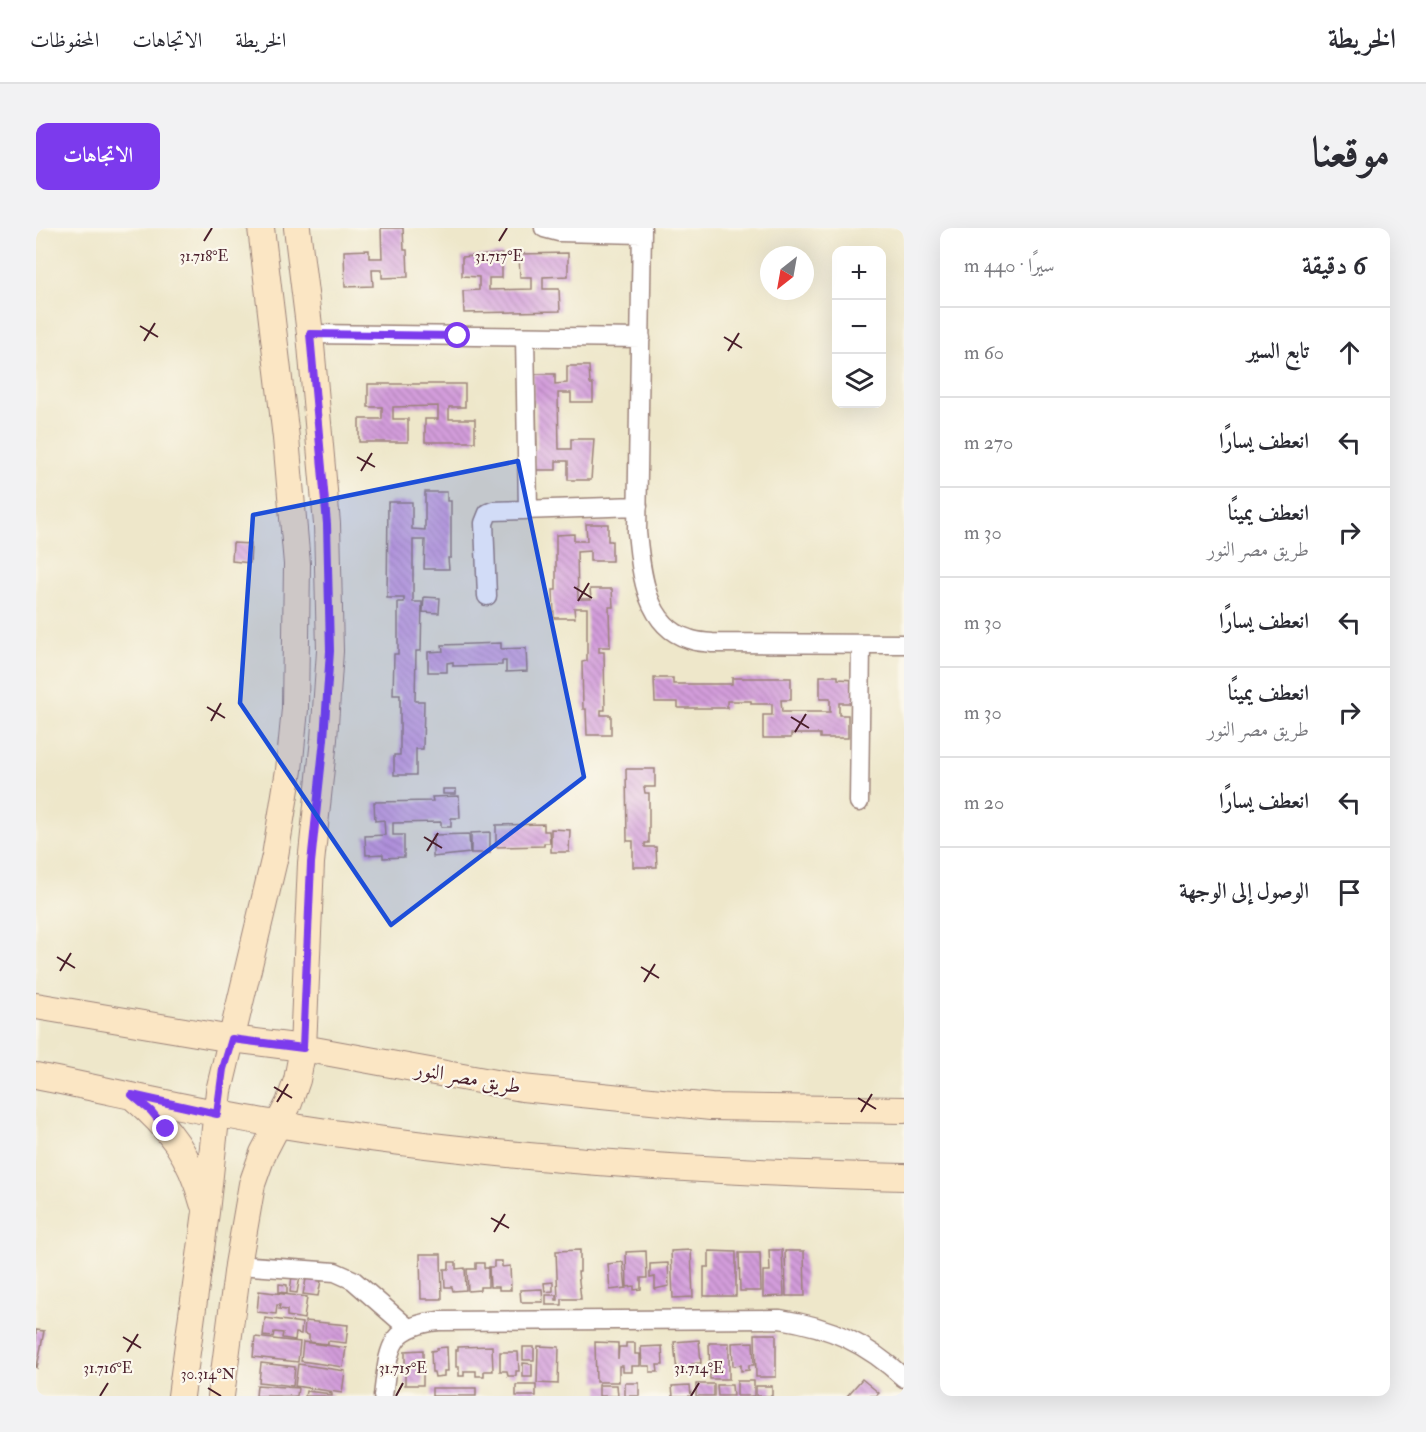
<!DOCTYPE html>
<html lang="ar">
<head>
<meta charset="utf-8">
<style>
  body { margin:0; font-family:"IM FELL Double Pica",Amiri,serif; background:#f2f2f3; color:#2b2b33; direction:rtl }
  .controls { position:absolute; right:18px; top:18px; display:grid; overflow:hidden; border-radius:12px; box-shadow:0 6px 24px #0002 }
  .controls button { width:54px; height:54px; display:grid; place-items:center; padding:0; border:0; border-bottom:2px solid #e1e1e2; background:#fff; color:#2b2b33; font:30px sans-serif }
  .compass { position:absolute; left:724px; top:18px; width:54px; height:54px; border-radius:50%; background:#fff; box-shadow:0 6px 24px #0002; rotate:211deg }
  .stop { position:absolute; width:18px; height:18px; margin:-14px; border:4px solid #7c3aed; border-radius:50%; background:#fff }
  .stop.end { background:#7c3aed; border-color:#fff; box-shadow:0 2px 6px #0008 }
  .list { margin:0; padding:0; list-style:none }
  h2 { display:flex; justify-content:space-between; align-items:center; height:78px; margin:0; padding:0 24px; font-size:26px }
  h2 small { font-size:20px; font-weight:400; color:#7c7c81 }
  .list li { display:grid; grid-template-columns:39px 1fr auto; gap:18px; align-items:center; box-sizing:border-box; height:90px; padding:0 24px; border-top:2px solid #e1e1e2 }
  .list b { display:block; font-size:22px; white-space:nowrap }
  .list p { margin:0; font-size:20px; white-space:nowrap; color:#7c7c81 }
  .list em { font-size:20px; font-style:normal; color:#7c7c81 }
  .icon { flex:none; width:33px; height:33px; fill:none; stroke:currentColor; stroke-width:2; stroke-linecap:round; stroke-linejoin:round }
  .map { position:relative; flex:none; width:868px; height:1168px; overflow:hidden; direction:ltr; border-radius:12px }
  header { display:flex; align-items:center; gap:36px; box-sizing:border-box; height:84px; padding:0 30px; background:#fff; border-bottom:2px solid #e1e1e2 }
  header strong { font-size:28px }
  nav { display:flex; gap:33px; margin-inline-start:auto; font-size:21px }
  .intro { display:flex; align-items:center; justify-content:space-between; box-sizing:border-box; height:144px; padding:0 36px }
  h1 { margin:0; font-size:42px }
  .button { padding:15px 27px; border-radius:12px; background:#7c3aed; color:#fff; font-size:21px; font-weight:700 }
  main { display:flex; gap:36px; padding:0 36px }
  aside { flex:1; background:#fff; border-radius:12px; box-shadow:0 6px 24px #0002 }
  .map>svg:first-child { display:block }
  .building { fill:url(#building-back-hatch) }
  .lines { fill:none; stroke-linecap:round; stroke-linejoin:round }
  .street-casing { stroke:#9c837a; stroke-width:21 }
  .secondary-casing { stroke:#9c837a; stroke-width:28 }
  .street { stroke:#fff; stroke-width:18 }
  .secondary { stroke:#fbe6c4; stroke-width:26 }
  .route { stroke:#7c3aed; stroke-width:8 }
  .marked { fill:#1d4ed8; fill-opacity:0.2; stroke:#1d4ed8; stroke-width:4.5; stroke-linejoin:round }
  .ticks { fill:none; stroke:#4a1f2b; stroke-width:2 }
  .labels { text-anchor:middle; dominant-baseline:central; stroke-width:4.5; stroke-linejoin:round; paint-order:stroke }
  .street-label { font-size:21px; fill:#4a1f2b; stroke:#fbf7ec }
  .ticks-label { font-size:15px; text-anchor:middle; fill:#4a1f2b; stroke:#fbf7ec; stroke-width:4.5; stroke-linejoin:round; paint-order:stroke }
</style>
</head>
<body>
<header>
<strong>الخريطة</strong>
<nav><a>الخريطة</a><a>الاتجاهات</a><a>المحفوظات</a></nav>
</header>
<div class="intro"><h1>موقعنا</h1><a class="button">الاتجاهات</a></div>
<main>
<aside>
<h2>6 دقيقة<small>سيرًا · 440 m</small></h2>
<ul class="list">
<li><svg class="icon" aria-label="ahead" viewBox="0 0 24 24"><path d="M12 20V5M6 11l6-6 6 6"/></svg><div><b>تابع السير</b></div><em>60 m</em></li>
<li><svg class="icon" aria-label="left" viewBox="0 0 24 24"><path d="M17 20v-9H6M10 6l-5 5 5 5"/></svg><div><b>انعطف يسارًا</b></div><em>270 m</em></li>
<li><svg class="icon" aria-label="right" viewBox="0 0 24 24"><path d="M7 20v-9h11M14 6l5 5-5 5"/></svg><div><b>انعطف يمينًا</b><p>طريق مصر النور</p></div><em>30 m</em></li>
<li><svg class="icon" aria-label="left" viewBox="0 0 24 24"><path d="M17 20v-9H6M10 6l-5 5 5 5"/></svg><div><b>انعطف يسارًا</b></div><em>30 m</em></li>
<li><svg class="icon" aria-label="right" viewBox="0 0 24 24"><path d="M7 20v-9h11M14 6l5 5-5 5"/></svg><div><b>انعطف يمينًا</b><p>طريق مصر النور</p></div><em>30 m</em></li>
<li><svg class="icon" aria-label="left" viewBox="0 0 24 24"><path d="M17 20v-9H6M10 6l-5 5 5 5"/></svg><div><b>انعطف يسارًا</b></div><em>20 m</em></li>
<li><svg class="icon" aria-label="arrive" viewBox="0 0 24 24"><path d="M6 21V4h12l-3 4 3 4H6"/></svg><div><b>الوصول إلى الوجهة</b></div></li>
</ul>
</aside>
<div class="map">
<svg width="868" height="1168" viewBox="0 0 868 1168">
  <defs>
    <pattern id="building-back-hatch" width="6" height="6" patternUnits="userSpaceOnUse" patternTransform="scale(1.5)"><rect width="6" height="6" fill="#d39ddb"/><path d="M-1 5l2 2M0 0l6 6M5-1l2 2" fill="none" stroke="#ad7fb2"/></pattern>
  </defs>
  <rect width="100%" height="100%" fill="#fbf7ec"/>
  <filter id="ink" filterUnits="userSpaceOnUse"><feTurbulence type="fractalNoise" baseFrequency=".0167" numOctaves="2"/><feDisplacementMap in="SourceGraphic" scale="12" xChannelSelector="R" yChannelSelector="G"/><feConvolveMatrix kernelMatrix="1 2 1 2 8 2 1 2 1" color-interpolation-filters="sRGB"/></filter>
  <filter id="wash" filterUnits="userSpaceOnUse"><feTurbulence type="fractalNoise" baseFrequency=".008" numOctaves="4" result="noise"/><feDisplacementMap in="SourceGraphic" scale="24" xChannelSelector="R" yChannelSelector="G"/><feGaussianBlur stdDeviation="1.35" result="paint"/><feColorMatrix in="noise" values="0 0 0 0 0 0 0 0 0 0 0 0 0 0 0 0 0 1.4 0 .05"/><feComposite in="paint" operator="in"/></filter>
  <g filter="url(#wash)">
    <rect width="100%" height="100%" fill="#eee7ca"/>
    <g id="blocks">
      <path class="building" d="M345 0H367L368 22H371L372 49 346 50V42H336L337 58 309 59 308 23 333 22V30H346Z
        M532 25V48L507 49V61H523L524 83 428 85 427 63 443 62V49L426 48V29L466 26V50H453V62L496 61V49H484L483 26Z
        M531 138H553L554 156H557V174H535V165H522L523 221H535V211H558L555 252H532V233H520V242H498V221H501L500 175H497V146H519V156L531 155Z
        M332 156H429V179H413V191H439V214H389V191H402V178L357 179V191H372V214H323V191H346V179H332Z
        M389 264H411V273H415V330H412L413 341H388L389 312H377V374H386L385 423H380L379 473H388L387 521H380V547H358V527H364V467H357L358 426H362V374H368V370H351L352 274H376V301L389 302Z
        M550 296H572V313H576V333H554V323L541 324 542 371H555L554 361H576L577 379H573L574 419H563V424H568L569 482H565V487H575V507H551L550 481H547L546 434 551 433V380H538L539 390H518L517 362H520V307L538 306V313H551Z
        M197 315 215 316 214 335 196 333Z
        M388 369 404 370 403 385 387 384Z
        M465 415V421L490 420 491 443 470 444V433H466V437L417 438V434L411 435V444H392V424L407 423 406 417Z
        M784 448H802V451L820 452V475H803V487H812V510H784V506H755V510H727V487H736V476H715V473H691V480H642V474H619L618 450H637V456H696V450H755V472H745L746 484H794V471H784Z
        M590 541H619V559H608L609 565H613V615H609V619H620L621 639H597V613H591Z
        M407 561H420V566H407Z
        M423 568 424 590H415V599H405V594L357 595V607H368V629L347 630V626L330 627 329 608 349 607 348 592 339 593 338 574 397 573 396 569Z
        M508 596V603H513L514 615H508V618L460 619V597Z
        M515 601 534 602 533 624H515Z
        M454 604V625H435V605Z
        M433 606 434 625 397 629V607Z
        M544 1022V1044H542L545 1071H526V1077H510V1067H520V1072H522L520 1023Z
        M655 1022 657 1069 637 1070 635 1023Z
        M733 1022H746L748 1068 727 1069V1043H734Z
        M610 1023 611 1050H605V1061L598 1062V1058L591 1059 590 1024Z
        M673 1023 700 1024V1068H668V1039H673Z
        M749 1023H768L769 1068H750Z
        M703 1025H724L725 1063H704Z
        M384 1026H405L406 1071H385Z
        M458 1033H466V1039L474 1038 475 1062H463V1059H454L453 1039H458Z
        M413 1034H420V1041L429 1040 430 1062 417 1063 416 1059H409L408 1041H413Z
        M587 1034 590 1060 574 1062 572 1036Z
        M440 1035H448V1040H452V1059H444V1062L432 1063 431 1041H440Z
        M632 1035 633 1058 619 1061V1049L614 1050V1036Z
        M256 1048 264 1049 261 1065 254 1064Z
        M270 1051 285 1053 282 1068 267 1066Z
        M517 1054V1063L509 1064 508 1055Z
        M243 1056 251 1057V1065L243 1064Z
        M506 1061 507 1074H485L484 1062Z
        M223 1063 271 1069 268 1091 251 1088V1082L243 1081 244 1077H241L240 1086 221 1084Z
        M229 1090 266 1095 265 1106 260 1105 259 1112 246 1110 247 1105 238 1104 237 1109 227 1108Z
        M269 1093 312 1097 310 1115 292 1113V1116L273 1114V1107L268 1106Z
        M0 1102 8 1103 1 1140 0 1139Z
        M719 1106H740V1149H720Z
        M219 1109 264 1114 262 1134 217 1129Z
        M663 1112 665 1135 656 1136V1140L649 1141 650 1144 641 1145 638 1114Z
        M267 1114 310 1120 307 1139 265 1133Z
        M559 1114 582 1115V1131L583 1119H590V1115H599V1126H604V1138H596V1144H587V1138H583V1154H560Z
        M717 1114 718 1137H713V1142L705 1143V1137L697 1138 696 1115Z
        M673 1115H693V1151H674Z
        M456 1118 457 1143H448V1148H440V1143H428V1148H423V1139H420V1122H422V1119Z
        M502 1118 523 1119 522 1156 501 1155Z
        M626 1118 627 1137H621L622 1144H614V1138H606L605 1119Z
        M411 1119 412 1143H408V1148L399 1149 398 1144H396L395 1123 401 1122V1120Z
        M487 1119H498V1132H487Z
        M387 1122V1157H369V1123Z
        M464 1124H482L483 1143H480V1148H472L471 1143H464Z
        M225 1135 259 1139 257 1158 223 1154Z
        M487 1135 496 1136V1149H487Z
        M262 1136 309 1143 306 1165 259 1158Z
        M826 1151 843 1165 840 1168H811Z
        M701 1153H718V1168H701Z
        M589 1155H603V1168H589Z
        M660 1156H678V1168H660Z
        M221 1157 262 1160 261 1168H220Z
        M480 1157H500V1168H480Z
        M563 1157H581L582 1168H563Z
        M654 1157 655 1168H637L636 1158Z
        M681 1157H696L697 1168H682Z
        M720 1158H736V1168H720Z
        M396 1160H440V1168H396Z
        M270 1163 296 1166V1168H269Z"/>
    </g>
  </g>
  <g filter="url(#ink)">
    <use href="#blocks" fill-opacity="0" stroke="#9c837a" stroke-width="1.5"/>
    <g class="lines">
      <defs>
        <path id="street" d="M508 0 523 4 606 6
          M606 0 601 304C605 342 609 398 653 411 660 414 668 414 676 415L868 416
          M274 106 605 110
          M489 109 492 282
          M451 368 448 295 452 285 457 283 602 278
          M823 574 825 416
          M202 1037 299 1044 317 1052 372 1100
          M347 1168C353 1124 350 1098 403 1093L744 1091C795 1099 830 1115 868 1150"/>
        <path id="secondary" d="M0 778 196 811 267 820 486 860 675 879 868 882
          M0 848C80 864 160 883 240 896 446 930 659 944 868 949
          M96 868C134 900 154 927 167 975
          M145 1168 170 984 183 863 239 628 253 542 259 481 261 336 250 210 225 0
          M185 1168 202 1037 216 956 227 925 253 875 261 852 267 820 275 635 288 511 294 423 291 296 274 106 261 0"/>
      </defs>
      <use href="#street" class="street-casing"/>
      <use href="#secondary" class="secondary-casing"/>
      <use href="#street" class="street"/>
      <use href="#secondary" class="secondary"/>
    </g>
  </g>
  <g class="lines" filter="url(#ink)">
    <path class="route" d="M130 901 115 883 96 867 181 886 187 841 196 811 267 820 275 635 288 511 294 423 291 296 274 106 422 108"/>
  </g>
  <path class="marked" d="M482 233 548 549 355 697 204 475 217 287Z"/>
  <path class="ticks" d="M168 13 176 0M463 13 471 0M104 98 122 109M688 109 706 120M108 113 119 95M692 123 703 105M321 229 339 239M325 243 336 225M538 359 556 370M542 373 553 355M171 479 189 490M755 489 773 500M175 493 185 475M759 504 770 486M388 609 406 620M391 623 402 605M21 729 39 740M605 739 623 750M24 743 35 725M608 754 619 736M238 859 256 870M822 870 840 881M241 874 252 856M825 884 836 866M455 990 473 1000M458 1004 469 986M87 1109 105 1120M91 1124 102 1106M172 1160 185 1168M64 1168 72 1155M360 1168 367 1155M655 1168 663 1155"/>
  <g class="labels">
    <g class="street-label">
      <text transform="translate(432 850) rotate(10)">طريق مصر النور</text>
    </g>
  </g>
  <g class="ticks-label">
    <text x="168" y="33">31.718°E</text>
    <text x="463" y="33">31.717°E</text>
    <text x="72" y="1145">31.716°E</text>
    <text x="367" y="1145">31.715°E</text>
    <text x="663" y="1145">31.714°E</text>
    <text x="172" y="1151">30.314°N</text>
  </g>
</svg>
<div class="controls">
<button>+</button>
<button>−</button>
<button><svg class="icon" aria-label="layers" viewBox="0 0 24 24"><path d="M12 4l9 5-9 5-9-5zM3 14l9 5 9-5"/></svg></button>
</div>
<svg class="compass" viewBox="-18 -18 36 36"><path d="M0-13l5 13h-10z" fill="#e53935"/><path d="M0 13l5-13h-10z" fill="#7c7c81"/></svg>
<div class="stop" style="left:422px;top:108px"></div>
<div class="stop end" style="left:130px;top:901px"></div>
</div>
</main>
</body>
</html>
